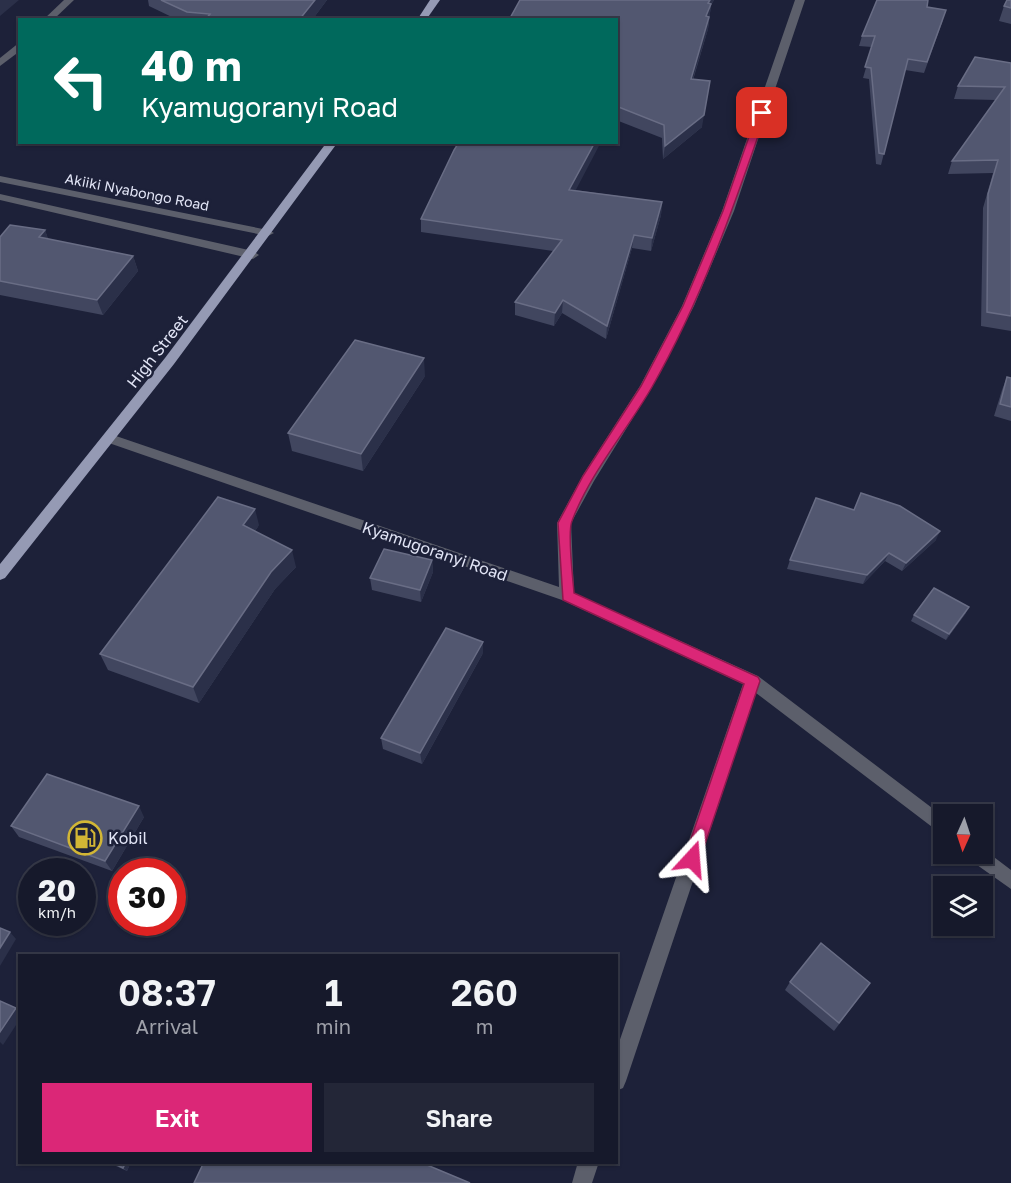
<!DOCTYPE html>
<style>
:root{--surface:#16192b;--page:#232637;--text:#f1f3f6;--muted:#9ea0a9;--line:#353847;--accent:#db2777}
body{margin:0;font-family:"Golos Text",sans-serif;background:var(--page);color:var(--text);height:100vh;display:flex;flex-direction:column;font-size:22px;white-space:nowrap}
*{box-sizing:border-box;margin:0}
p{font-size:20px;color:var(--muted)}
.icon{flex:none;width:33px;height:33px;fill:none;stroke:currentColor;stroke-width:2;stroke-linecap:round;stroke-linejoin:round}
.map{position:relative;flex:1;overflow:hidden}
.side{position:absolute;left:18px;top:954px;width:600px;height:210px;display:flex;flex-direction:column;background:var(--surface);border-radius:0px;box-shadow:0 2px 4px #0004,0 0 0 2px var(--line)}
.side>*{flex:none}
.guide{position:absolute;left:18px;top:18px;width:600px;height:126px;border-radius:0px;box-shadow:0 2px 4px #0004,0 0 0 2px var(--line);background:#00695c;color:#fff;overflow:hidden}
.needle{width:39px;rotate:183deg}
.buttons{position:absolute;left:933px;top:804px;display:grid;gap:12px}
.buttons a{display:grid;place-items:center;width:60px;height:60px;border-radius:0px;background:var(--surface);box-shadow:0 2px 4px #0004,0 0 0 2px var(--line);font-size:30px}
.speed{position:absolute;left:18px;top:858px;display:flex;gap:12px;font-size:30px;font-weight:700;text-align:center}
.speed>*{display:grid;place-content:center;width:78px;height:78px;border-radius:50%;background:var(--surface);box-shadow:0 2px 4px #0004,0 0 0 2px var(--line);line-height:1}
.speed small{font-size:15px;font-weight:400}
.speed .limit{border:9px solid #d22;background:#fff;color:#111}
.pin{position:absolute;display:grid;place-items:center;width:51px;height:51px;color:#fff;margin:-26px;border-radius:12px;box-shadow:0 3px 9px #0006}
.me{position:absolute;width:66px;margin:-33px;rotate:19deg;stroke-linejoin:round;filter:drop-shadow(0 0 4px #0008)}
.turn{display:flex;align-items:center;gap:21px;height:126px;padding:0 24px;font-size:27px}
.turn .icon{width:78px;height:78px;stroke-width:2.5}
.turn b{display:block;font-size:42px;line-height:51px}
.eta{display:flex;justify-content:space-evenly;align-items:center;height:102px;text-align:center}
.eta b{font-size:36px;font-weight:600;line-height:42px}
.action{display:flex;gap:12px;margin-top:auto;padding:12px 24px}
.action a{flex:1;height:69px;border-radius:0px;background:var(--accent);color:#fff;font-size:24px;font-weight:600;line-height:69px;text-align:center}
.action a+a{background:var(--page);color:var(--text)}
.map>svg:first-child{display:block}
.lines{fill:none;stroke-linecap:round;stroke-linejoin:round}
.minor{fill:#5c5f6b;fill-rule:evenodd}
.major{fill:#959ab4;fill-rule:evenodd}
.wall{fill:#41465f}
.shaded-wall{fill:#2b3049}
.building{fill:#525770;stroke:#696d85;stroke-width:1.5}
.route{fill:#db2777;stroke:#8e194d;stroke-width:1.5}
.labels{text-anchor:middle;stroke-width:5;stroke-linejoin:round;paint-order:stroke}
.far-street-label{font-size:14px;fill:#e2e5f6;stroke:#1d2139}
.street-label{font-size:16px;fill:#e2e5f6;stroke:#1d2139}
.poi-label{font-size:16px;fill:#e2e5f6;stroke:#1d2139;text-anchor:start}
</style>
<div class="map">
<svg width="1011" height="1183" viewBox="0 0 1011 1183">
<rect width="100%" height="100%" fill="#1d2139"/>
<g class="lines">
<g class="minor">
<polygon points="64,0 74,0 53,20 43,20"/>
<polygon points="795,0 805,0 734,211 694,306 652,387 594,481 571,523 574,593 758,676 944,817 944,836 756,693 626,1081 623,1088 616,1091 616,1051 743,684 562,600 106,442 104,439 111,434 116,436 559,587 557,523 583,475 640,386 682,306 722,211"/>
<polygon points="20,42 20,51 0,66 0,58"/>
<polygon points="0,176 268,230 274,233 268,236 0,182"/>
<polygon points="0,194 253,251 259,255 253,259 0,200"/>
<polygon points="982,848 1011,870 1011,889 970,860 967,854 982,854"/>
<polygon points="578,1162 599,1162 592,1183 572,1183"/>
</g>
<g class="major">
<polygon points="430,0 440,0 426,20 417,20"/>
<polygon points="327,142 338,142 174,364 5,578 0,580 0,564 165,358"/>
</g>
</g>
<g class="wall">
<polygon points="148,0 327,0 312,20 178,20 149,6"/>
<polygon points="520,0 714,0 711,5 708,29 693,80 702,127 663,159 662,138 616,120 616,20"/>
<polygon points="893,0 928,0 927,7 943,20 924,73 905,70 881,165 876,164 869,79 863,78 872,47 859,46 862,36"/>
<polygon points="1011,0 1011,24 999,21 1004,6"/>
<polygon points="1011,63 1011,331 981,326 983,208 993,173 948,174 952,161 996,100 954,99 958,86"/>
<polygon points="575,190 662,202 661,215 651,251 632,248 606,339 562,313 554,326 515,315 515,302 553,251 421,232 421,219"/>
<polygon points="45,230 48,239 133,256 138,271 103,315 0,295 0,237"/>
<polygon points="425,376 363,471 292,451 288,433"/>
<polygon points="1007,377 1011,378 1011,421 994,416 1002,390"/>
<polygon points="259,525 255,531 296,567 275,589 199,703 108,670 100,654"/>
<polygon points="936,540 902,571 885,561 863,584 787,569 790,560"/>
<polygon points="432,560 433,572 421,602 372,590 370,578"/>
<polygon points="966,613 946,640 911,621 914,615"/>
<polygon points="483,653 422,764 383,749 381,738"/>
<polygon points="144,817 112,871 19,837 11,826"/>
<polygon points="790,982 864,991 834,1031 785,990"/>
<polygon points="107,1162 131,1162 127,1171"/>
</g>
<g class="shaded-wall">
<polygon points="0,0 19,0 0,16"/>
<polygon points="315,0 327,0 312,20 299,20"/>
<polygon points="710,0 714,0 711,5 708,29 689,92 691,79 704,28 708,3"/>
<polygon points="710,81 702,127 663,159 665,146"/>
<polygon points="595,142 601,142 569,203 569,190"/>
<polygon points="662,202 661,215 651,251 652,238"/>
<polygon points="45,230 50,245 39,237"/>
<polygon points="634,235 632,248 606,339 607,326"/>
<polygon points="133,256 138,271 103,315 97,300"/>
<polygon points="563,300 562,313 554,326 555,313"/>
<polygon points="424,358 425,376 363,471 361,454"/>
<polygon points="255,509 259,525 248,542 243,525"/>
<polygon points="940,531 936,540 902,571 906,563"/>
<polygon points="292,550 296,567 275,589 199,703 193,687 271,572"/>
<polygon points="889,553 885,561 863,584 867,575"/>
<polygon points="432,560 433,572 421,602 420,590"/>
<polygon points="969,607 966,613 946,640 949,634"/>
<polygon points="483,642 483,653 422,764 420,753"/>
<polygon points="139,806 144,817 112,871 105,861"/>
<polygon points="10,932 16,939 0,966 0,948"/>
<polygon points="16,1008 20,1012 20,1019 3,1045 0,1042 0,1032"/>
<polygon points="126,1162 131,1162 127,1171 123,1168"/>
</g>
<g class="building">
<polygon points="161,0 315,0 299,20 205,20 210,14 187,12"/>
<polygon points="520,0 710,0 708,3 711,4 706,16 709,17 691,79 710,81 704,115 665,146 664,125 616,106 616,20 509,20"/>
<polygon points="877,0 928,0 927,7 946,10 927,62 908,59 884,154 879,153 871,68 865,67 875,36 862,36"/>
<polygon points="1007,0 1011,0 1011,8 1004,6"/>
<polygon points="975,57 1011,63 1011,316 987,312 988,194 998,160 952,161 1005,87 958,86"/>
<polygon points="459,142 595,142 569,190 662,202 652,238 634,235 607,326 563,300 555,313 515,302 562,240 421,219 454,150"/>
<polygon points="10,225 45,230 39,237 133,256 97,300 0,281 0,237"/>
<polygon points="355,340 424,358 361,454 288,433"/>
<polygon points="1007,377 1011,378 1011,407 1000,404"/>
<polygon points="861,493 900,506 940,531 906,563 889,553 867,575 790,560 816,498 854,510"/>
<polygon points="218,497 255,509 243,525 292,550 271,572 193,687 100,654"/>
<polygon points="384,549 432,560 420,590 370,578"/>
<polygon points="934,588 969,607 949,634 914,615"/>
<polygon points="446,628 483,642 420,753 381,738"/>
<polygon points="47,774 139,806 105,861 11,826"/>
<polygon points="0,928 10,932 0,948"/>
<polygon points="821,943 870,983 839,1023 790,982"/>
<polygon points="0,1001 16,1008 0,1032"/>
<polygon points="111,1162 126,1162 123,1168"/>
<polygon points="204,1162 420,1162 470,1183 194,1183"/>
</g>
<path class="route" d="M758 111 766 113C734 207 701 301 652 387 626 432 590 473 572 521 567 532 573 578 574 593L758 677 760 681 700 859 698 864 692 866 686 864 684 859 744 684 563 600 558 523 583 476 641 386 683 306 723 211Z"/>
<defs>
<symbol id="fuel-ring" viewBox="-11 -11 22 22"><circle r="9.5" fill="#1d2139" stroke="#d2b635" stroke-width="1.5"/><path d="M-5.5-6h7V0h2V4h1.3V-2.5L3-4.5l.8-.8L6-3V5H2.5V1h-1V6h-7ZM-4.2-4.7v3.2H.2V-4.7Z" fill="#d2b635"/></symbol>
</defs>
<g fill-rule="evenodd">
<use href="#fuel-ring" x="66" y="819" width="38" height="38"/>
</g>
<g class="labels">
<g class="far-street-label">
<text transform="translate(137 192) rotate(11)" y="5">Akiiki Nyabongo Road</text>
</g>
<g class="street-label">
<text transform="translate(157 351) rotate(-52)" y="6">High Street</text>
<text transform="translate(435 551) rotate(19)" y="6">Kyamugoranyi Road</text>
</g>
<g class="poi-label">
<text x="108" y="844">Kobil</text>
</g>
</g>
</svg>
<div class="buttons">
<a><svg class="needle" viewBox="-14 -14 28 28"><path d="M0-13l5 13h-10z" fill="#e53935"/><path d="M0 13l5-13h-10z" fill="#9ea0a9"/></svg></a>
<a><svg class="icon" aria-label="layers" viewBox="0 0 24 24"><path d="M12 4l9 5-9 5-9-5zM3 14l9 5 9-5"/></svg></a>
</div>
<div class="speed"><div>20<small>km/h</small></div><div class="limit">30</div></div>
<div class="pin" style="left:762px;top:113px;background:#d93025"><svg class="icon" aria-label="arrive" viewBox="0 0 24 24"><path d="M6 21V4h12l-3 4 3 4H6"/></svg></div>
<svg class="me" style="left:692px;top:859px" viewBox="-20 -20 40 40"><path d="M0-17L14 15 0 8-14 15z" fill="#db2777" stroke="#fff" stroke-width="4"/></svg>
<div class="guide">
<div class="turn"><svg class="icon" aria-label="left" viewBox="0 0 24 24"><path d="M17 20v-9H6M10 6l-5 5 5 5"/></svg><div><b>40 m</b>Kyamugoranyi Road</div></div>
</div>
<section class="side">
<div class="eta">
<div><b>08:37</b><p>Arrival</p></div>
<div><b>1</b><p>min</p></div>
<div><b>260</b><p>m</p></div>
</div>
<div class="action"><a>Exit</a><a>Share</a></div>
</section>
</div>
